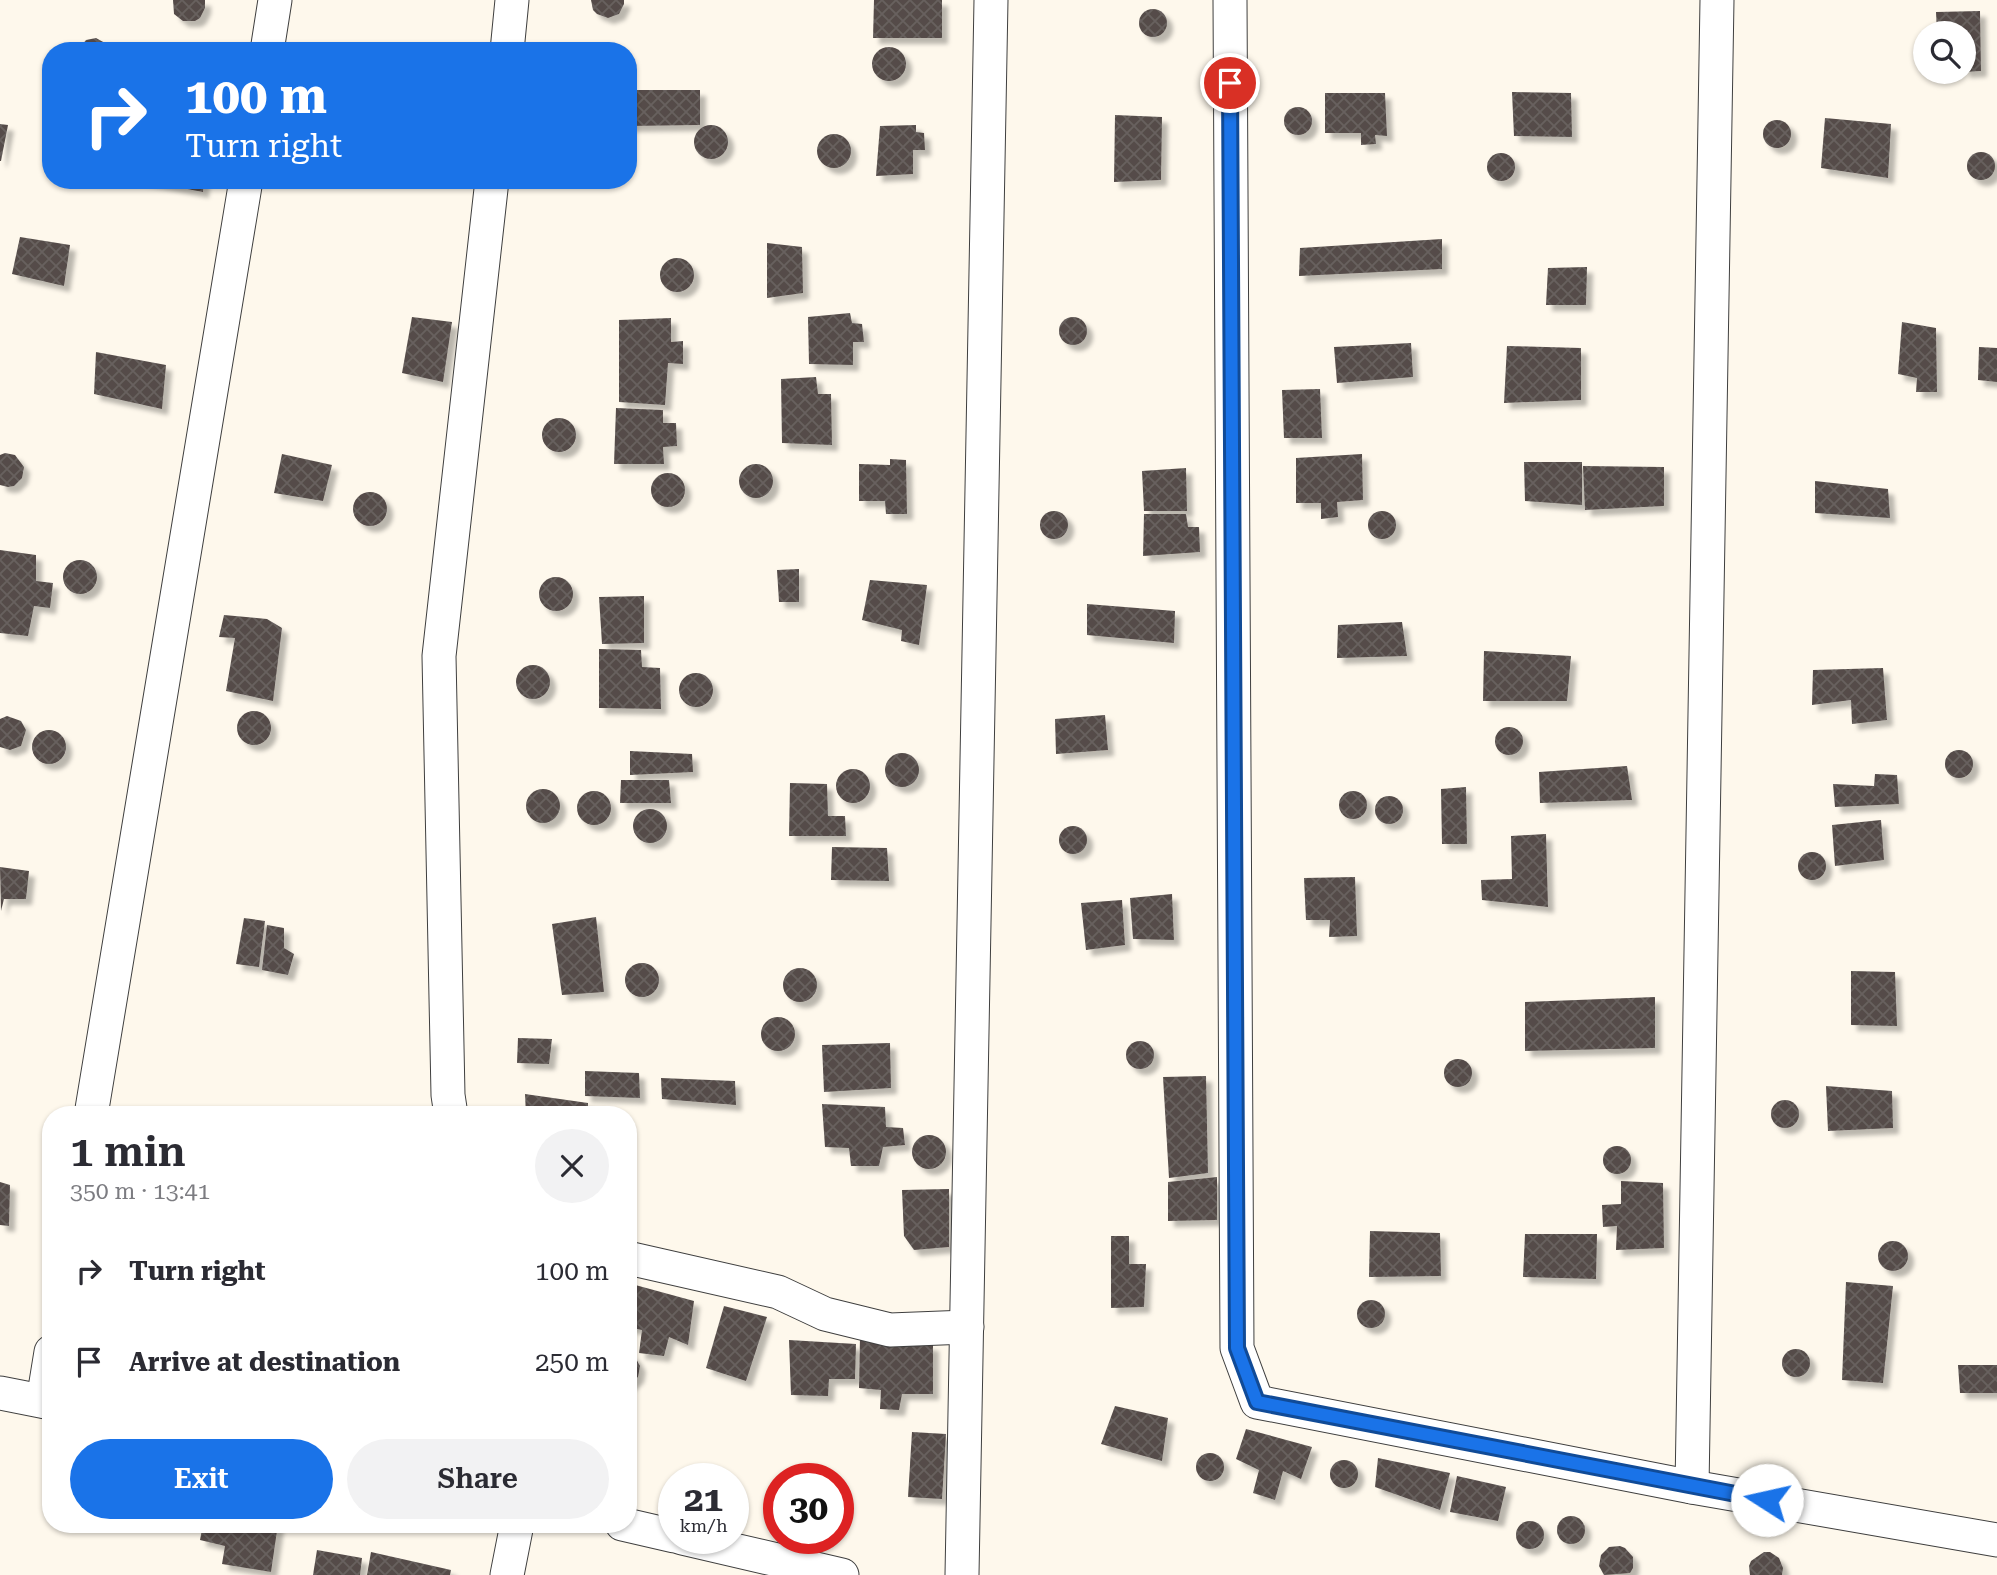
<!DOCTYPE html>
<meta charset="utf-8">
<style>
:root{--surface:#fff;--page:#f2f2f3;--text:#2b2b33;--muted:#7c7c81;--accent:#1a73e8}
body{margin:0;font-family:"Roboto Serif",serif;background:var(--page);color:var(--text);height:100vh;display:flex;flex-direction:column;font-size:26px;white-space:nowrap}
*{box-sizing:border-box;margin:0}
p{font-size:23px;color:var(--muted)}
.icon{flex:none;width:38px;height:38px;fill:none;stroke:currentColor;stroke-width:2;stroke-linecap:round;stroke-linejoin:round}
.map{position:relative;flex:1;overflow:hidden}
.drawer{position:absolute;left:42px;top:1106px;width:595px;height:427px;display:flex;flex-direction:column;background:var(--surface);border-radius:28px;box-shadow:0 2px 5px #0004}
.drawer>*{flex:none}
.top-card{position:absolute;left:42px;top:42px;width:595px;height:147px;border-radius:28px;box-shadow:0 2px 5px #0004;background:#1a73e8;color:#fff;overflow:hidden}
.buttons{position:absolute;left:1913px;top:21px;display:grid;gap:14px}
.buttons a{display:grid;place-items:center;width:63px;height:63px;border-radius:50%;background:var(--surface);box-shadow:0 2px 5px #0004;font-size:35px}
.speed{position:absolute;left:658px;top:1463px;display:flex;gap:14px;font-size:35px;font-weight:700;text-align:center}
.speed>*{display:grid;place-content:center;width:91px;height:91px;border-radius:50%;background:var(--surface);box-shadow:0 2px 5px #0004;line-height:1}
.speed small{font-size:18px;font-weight:400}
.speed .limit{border:10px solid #d22;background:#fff;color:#111}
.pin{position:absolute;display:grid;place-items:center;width:60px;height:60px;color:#fff;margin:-30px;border:4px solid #fff;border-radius:50%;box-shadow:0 2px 7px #0007}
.me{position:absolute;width:77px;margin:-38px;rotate:280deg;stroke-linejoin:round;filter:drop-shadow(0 0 5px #0008)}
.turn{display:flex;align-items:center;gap:24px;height:147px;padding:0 28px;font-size:32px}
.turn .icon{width:91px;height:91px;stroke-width:2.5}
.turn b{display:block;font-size:49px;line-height:60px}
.round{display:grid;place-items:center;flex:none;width:74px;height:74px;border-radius:37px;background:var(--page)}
.head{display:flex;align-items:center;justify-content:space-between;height:119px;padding:0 28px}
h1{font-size:42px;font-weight:600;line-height:52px}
.action{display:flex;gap:14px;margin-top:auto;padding:14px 28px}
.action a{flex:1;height:80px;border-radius:42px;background:var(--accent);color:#fff;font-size:28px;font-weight:600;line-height:80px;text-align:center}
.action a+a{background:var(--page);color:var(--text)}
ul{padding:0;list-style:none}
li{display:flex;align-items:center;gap:21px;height:91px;padding:0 28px}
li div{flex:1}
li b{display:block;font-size:26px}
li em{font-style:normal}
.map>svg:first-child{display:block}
.building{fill:url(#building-cross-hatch);filter:url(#shadow)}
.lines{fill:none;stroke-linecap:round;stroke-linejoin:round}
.street-casing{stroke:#3f3f3f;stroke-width:35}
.street{stroke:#fff;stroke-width:33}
.route-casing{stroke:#114b97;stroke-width:18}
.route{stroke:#1a73e8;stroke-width:12}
</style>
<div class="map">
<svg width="1997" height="1575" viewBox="0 0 1997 1575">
<defs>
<pattern id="building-cross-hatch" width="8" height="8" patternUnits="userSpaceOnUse" patternTransform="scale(1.75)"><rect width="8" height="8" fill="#544c49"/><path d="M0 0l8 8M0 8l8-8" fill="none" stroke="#68615f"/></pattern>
<filter id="shadow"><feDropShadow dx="6" dy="6" stdDeviation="2" flood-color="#0004"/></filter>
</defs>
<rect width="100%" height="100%" fill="#fef8ec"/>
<g class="building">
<polygon points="173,0 205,0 205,8 200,18 195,21 183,21 174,14"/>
<polygon points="591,0 624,0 624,4 619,14 608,18 597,14 593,10"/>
<polygon points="874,0 942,0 942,38 873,38"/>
<circle cx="1153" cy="23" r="14"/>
<polygon points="1980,11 1981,71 1964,72 1964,33 1937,33 1936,12"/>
<polygon points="96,38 105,43 109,51 77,51 86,40"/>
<circle cx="889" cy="64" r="17"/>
<polygon points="628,90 700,90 700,125 628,126"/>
<polygon points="1512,92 1571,93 1572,137 1514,136"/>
<polygon points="1325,93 1385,93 1387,136 1375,135 1376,144 1361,145 1361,133 1325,133"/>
<circle cx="1298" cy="121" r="14"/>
<polygon points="1115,115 1162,117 1161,180 1114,182"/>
<polygon points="1825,118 1891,124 1888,178 1821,168"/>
<circle cx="1777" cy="134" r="14"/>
<polygon points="0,124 8,125 1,161 0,161"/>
<polygon points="51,125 51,150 47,147 45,136"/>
<polygon points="916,125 916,132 924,133 925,150 913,150 913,174 876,176 880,126"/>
<circle cx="711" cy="142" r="17"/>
<circle cx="834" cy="151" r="17"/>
<circle cx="1981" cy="166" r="14"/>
<circle cx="1501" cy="167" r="14"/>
<polygon points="139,180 204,180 203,192"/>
<polygon points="20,237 70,245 64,286 12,274"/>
<polygon points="1442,239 1442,269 1299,276 1300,248"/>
<polygon points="767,243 802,247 803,293 767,298"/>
<circle cx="677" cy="275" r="17"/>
<polygon points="1587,267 1586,305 1546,305 1548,268"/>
<polygon points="850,313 852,323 862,324 864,342 853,342 853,365 809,364 808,317"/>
<circle cx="1073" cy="331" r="14"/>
<polygon points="412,317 452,322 443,382 402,373"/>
<polygon points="671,318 671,342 683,341 683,364 668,363 665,405 619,402 619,320"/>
<polygon points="1902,322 1936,328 1937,392 1916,392 1917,378 1898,374"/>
<polygon points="1411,343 1413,377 1337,383 1334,347"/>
<polygon points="1507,346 1581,348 1581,400 1504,403"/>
<polygon points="1979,347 1997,348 1997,382 1978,380"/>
<polygon points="96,352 166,365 162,409 94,394"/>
<polygon points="816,377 818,394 831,394 832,445 782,443 781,379"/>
<polygon points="1320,389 1322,438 1284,438 1282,390"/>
<polygon points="616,408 663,410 663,423 676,423 677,446 663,447 664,464 614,464"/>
<circle cx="559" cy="435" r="17"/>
<polygon points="5,453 15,455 24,467 22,478 14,486 8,487 0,485 0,455"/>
<polygon points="282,454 332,465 323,501 274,493"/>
<polygon points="1362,454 1363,500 1337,502 1338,517 1321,519 1321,503 1296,503 1296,458"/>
<polygon points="890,459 906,460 907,514 886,514 885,501 859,501 859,464 890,465"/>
<polygon points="1524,462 1582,462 1582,505 1525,501"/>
<circle cx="756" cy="481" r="17"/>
<polygon points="1583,466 1664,467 1664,506 1585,510"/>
<polygon points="1186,468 1187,511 1144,511 1142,471"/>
<circle cx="668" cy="490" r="17"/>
<polygon points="1815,481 1888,489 1890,518 1815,513"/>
<circle cx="370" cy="509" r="17"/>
<circle cx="1382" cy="525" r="14"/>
<circle cx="1054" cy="525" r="14"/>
<polygon points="1144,514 1186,514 1188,527 1199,527 1200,552 1143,556"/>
<polygon points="0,550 36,555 36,581 53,583 50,608 34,606 28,636 0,633"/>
<circle cx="80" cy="577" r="17"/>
<polygon points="799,569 799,602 779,602 777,570"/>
<circle cx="556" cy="594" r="17"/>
<polygon points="870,580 927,585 919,645 901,641 902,630 862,620"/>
<polygon points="644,596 644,643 602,644 599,597"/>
<polygon points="1087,604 1175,611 1174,643 1087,635"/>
<polygon points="224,615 267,619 282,628 273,701 226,691 235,638 219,637"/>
<polygon points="1402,622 1407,656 1337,658 1338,625"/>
<polygon points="599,649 641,650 642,667 660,668 661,709 599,708"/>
<polygon points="1484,651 1571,656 1567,701 1483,701"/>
<circle cx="533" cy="682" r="17"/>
<polygon points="1883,668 1887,720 1852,724 1851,700 1812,705 1813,670"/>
<circle cx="696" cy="690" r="17"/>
<circle cx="254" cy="728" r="17"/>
<polygon points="1105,715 1108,750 1056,754 1055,719"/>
<polygon points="7,716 21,721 26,730 21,746 10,750 0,747 0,719"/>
<circle cx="1509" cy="741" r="14"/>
<circle cx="49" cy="747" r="17"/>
<circle cx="1959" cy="764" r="14"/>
<polygon points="630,751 692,754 693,772 630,775"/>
<circle cx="902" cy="770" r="17"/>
<polygon points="1627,766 1632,800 1540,803 1539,772"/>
<circle cx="853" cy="786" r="17"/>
<polygon points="1875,774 1897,775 1899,804 1835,807 1833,784 1874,786"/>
<polygon points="621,780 669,780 671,803 620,803"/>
<polygon points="790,783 827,784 828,816 845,816 846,836 789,836"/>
<polygon points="1466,787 1467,844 1442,844 1441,789"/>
<circle cx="543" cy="806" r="17"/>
<circle cx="1353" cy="805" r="14"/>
<circle cx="594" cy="808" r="17"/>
<circle cx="1389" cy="810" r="14"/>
<circle cx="650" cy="826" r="17"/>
<polygon points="1881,820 1884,860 1835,866 1832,825"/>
<circle cx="1073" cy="840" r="14"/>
<polygon points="1546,834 1548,907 1482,900 1481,880 1512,879 1511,836"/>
<polygon points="832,847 887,848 889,881 831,880"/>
<circle cx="1812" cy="866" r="14"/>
<polygon points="0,867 29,871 26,899 4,899 1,911"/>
<polygon points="1355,877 1357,936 1329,937 1330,920 1306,920 1304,878"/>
<polygon points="1172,894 1174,940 1133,939 1130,898"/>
<polygon points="1122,900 1125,945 1086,950 1081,903"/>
<polygon points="596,917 604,992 562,995 552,924"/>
<polygon points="244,918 265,921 259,967 236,964"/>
<polygon points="267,925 284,928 284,948 294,954 288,975 262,970"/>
<circle cx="642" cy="980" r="17"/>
<circle cx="800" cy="985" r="17"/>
<polygon points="1851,971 1895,972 1897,1026 1851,1025"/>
<polygon points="1655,997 1655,1048 1525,1051 1525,1002"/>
<circle cx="778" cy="1034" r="17"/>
<polygon points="518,1038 552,1039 549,1064 517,1063"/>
<circle cx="1140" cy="1055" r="14"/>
<polygon points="890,1043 891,1088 824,1092 822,1045"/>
<circle cx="1458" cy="1073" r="14"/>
<polygon points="585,1071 639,1073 640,1098 585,1096"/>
<polygon points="1206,1076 1208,1173 1169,1178 1163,1077"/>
<polygon points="661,1078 735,1081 736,1105 662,1099"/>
<polygon points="1826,1086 1892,1091 1893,1128 1828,1131"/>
<polygon points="525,1094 588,1103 588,1115 526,1115"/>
<circle cx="1785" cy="1114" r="14"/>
<polygon points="822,1104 885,1107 886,1127 903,1128 905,1145 883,1147 879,1166 851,1166 849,1148 825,1147"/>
<circle cx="929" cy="1152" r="17"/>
<circle cx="1617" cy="1160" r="14"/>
<polygon points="1217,1177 1217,1220 1168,1221 1168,1182"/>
<polygon points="1621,1181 1663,1183 1664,1248 1616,1250 1617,1226 1603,1227 1602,1205 1621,1204"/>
<polygon points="0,1182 10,1185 9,1226 0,1225"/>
<polygon points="949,1189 949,1247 914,1250 904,1236 902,1190"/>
<polygon points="1370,1231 1440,1233 1441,1276 1369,1277"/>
<polygon points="1525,1234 1597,1234 1596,1279 1523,1277"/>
<polygon points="1111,1236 1129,1236 1129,1264 1146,1264 1144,1307 1111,1308"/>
<circle cx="1893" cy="1256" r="15"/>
<polygon points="1846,1282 1893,1286 1883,1383 1842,1380"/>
<polygon points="628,1283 694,1301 688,1345 669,1337 664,1356 639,1353 642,1330 628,1327"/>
<circle cx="1371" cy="1314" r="14"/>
<polygon points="724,1306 767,1317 746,1381 706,1368"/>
<polygon points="860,1337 933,1345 933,1394 902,1394 899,1410 880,1409 881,1390 859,1388"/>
<polygon points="789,1340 856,1344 855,1379 829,1379 828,1396 791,1395"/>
<circle cx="1796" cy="1363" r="14"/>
<polygon points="628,1353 635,1357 640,1366 638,1377 628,1386"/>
<polygon points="1958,1365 1997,1365 1997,1393 1960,1393"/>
<polygon points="1115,1406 1168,1418 1162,1461 1101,1444"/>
<polygon points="1246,1429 1312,1447 1301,1479 1283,1471 1275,1500 1253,1493 1259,1470 1236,1459"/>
<polygon points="912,1432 946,1434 942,1499 908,1497"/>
<circle cx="1210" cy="1467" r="14"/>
<polygon points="1378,1458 1450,1473 1440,1510 1375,1487"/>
<circle cx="1344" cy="1474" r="14"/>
<polygon points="1457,1476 1506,1487 1498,1521 1450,1512"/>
<circle cx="1571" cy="1530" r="14"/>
<circle cx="1530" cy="1535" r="14"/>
<polygon points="203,1524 278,1524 271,1572 222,1564 225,1546 200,1540"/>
<polygon points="1620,1546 1625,1548 1633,1557 1633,1568 1630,1573 1604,1575 1599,1566 1601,1555 1609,1547"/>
<polygon points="317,1550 362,1558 360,1575 313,1575"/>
<polygon points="371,1552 451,1570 450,1575 367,1575"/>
<polygon points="1764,1552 1770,1552 1779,1558 1783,1568 1782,1575 1750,1575 1749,1566 1751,1561"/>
</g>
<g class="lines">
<defs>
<g id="street">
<polyline points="1230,0 1237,1348 1257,1402 1692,1487 1997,1540"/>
<polyline points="267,51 275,0"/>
<polyline points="507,51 512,0"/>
<polyline points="91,1115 246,180"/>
<polyline points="451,1115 448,1095 439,656 492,180"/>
<polyline points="628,1258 778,1292 825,1314 890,1330 967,1327"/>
<polyline points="0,1393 51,1403"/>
<polyline points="43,1401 51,1352"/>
<polyline points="1692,1487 1717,0"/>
<polyline points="622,1524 674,1536"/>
<polyline points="682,1538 842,1575"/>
<polyline points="507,1575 517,1524"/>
<polyline points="962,1575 991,0"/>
</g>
</defs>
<use href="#street" class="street-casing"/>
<use href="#street" class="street"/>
</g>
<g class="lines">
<defs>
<polyline id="route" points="1230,83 1237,1348 1257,1402 1767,1500"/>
</defs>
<use href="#route" class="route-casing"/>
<use href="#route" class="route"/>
</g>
</svg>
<div class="buttons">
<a><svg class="icon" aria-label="search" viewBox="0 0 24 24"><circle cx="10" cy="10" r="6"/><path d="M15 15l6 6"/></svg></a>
</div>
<div class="speed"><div>21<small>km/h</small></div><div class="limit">30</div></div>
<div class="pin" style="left:1230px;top:83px;background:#d93025"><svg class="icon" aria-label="arrive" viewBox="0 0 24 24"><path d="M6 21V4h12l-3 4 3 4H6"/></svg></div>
<svg class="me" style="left:1767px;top:1500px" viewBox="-20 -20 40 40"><circle r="19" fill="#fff"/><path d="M0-13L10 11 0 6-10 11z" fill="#1a73e8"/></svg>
<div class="top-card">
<div class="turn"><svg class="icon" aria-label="right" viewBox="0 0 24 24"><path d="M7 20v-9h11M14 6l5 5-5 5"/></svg><div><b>100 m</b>Turn right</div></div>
</div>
<section class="drawer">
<div class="head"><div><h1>1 min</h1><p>350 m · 13:41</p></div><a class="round"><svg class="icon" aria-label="close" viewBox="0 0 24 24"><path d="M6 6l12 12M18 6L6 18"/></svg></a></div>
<ul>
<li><svg class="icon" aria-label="right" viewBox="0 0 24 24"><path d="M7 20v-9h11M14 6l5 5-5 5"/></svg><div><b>Turn right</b></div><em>100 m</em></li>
<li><svg class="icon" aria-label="arrive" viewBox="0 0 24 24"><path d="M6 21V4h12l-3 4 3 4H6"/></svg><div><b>Arrive at destination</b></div><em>250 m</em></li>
</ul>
<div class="action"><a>Exit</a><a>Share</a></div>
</section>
</div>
